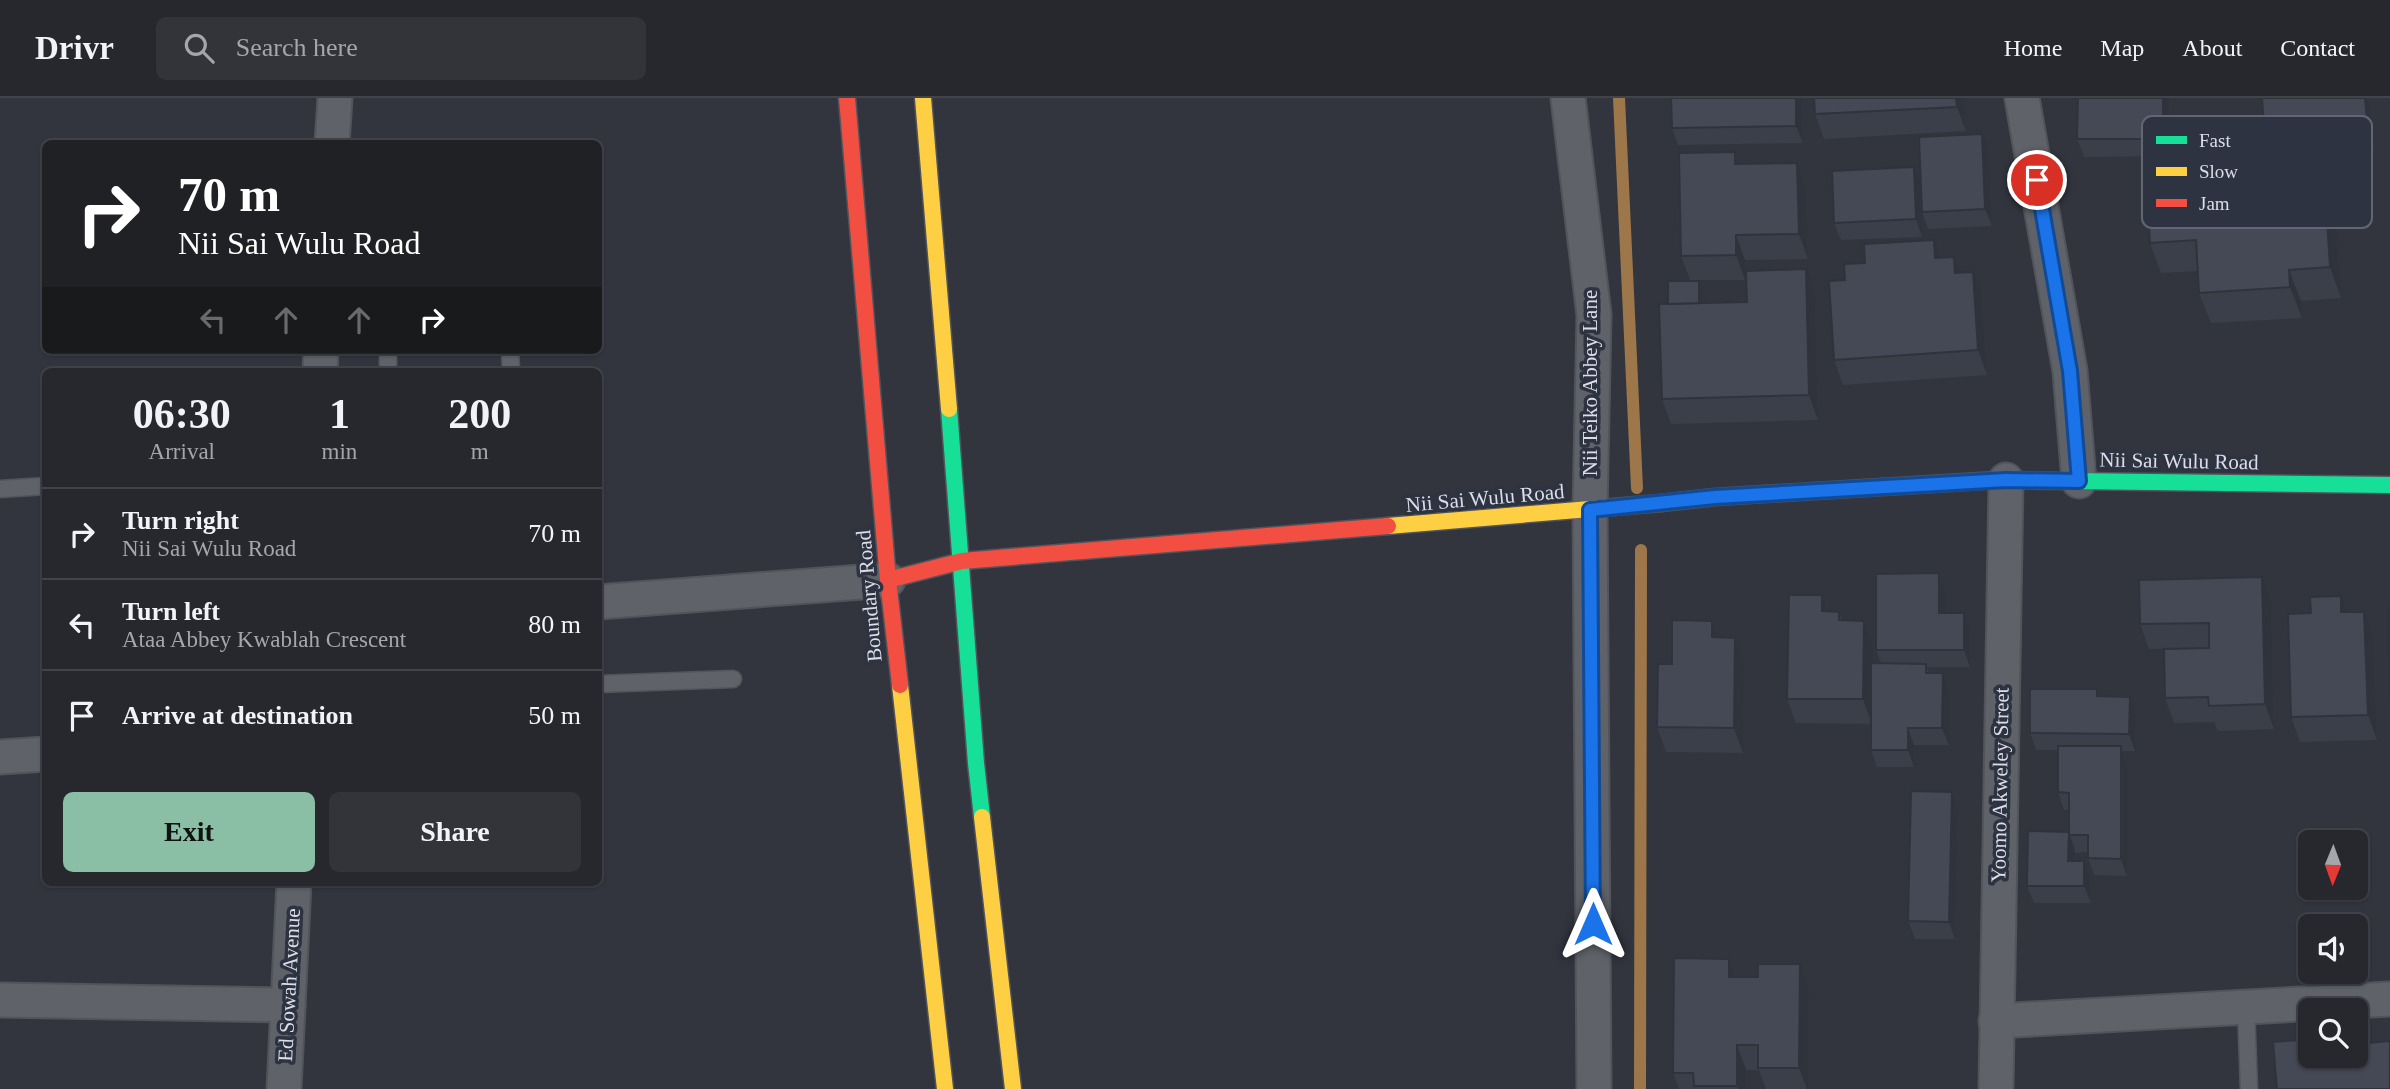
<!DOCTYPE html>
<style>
:root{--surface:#26282e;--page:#32343a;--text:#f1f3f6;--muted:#a4a6aa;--line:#42444a;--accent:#8abfa5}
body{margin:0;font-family:Georgia,serif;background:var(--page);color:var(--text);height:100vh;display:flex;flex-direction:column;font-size:26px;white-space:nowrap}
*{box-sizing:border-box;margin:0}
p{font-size:23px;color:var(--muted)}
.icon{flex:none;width:38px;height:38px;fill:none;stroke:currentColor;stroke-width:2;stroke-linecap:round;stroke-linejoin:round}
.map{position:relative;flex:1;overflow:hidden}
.sheet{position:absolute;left:42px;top:270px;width:560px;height:518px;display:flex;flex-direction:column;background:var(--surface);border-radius:10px;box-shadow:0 2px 5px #0004,0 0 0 2px var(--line)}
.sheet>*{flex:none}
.banner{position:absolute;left:42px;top:42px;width:560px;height:214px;border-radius:10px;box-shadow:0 2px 5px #0004,0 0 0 2px var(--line);background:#202124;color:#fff;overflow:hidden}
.needle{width:46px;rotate:181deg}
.controls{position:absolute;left:2298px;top:732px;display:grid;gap:14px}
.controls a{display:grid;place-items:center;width:70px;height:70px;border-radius:10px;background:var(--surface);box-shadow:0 2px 5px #0004,0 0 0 2px var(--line);font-size:35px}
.pin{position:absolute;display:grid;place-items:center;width:60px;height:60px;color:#fff;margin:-30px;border:4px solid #fff;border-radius:50%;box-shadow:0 2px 7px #0007}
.me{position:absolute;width:77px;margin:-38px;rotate:0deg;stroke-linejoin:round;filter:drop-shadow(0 0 5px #0008)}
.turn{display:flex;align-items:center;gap:24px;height:147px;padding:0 21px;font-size:32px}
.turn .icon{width:91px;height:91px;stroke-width:2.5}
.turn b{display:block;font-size:49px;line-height:60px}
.lanes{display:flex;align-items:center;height:66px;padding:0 21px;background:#0003;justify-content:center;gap:35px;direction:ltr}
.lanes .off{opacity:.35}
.eta{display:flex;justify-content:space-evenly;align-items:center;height:119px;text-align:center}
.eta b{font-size:42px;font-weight:700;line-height:49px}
.cta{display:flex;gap:14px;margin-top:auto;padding:14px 21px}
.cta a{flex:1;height:80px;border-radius:10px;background:var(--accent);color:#111;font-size:28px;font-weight:700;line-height:80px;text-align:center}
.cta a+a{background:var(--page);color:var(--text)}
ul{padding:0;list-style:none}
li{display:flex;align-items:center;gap:21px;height:91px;padding:0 21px;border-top:2px solid var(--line)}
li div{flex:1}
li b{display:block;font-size:26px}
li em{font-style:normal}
header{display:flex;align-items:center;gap:42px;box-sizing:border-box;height:98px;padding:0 35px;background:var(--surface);border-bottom:2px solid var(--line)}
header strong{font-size:33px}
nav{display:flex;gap:38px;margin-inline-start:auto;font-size:24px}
.search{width:490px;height:63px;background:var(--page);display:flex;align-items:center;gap:18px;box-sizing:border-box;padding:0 24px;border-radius:10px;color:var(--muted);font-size:26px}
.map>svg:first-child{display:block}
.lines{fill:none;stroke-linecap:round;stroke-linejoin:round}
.stream{stroke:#9d7749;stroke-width:12}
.lane-casing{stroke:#51545b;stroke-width:19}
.street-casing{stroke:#51545b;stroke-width:37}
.fast-casing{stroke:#51545b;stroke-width:19}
.slow-casing{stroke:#51545b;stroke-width:19}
.jam-casing{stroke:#51545b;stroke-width:19}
.lane{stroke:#5f6268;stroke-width:16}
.street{stroke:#5f6268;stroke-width:33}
.fast{stroke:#16e098;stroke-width:16}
.slow{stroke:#ffcf43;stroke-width:16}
.jam{stroke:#f24e42;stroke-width:16}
.wall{fill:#3b3f4a}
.shaded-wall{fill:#30333c}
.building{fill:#454956;stroke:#30333c;stroke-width:2}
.route-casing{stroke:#114b97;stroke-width:18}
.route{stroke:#1a73e8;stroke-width:12}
.labels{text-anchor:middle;stroke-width:7;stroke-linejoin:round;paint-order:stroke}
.street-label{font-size:21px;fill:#dbdee8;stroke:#2e3342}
.key{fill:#2e3342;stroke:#626674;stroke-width:2}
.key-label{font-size:19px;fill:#dbdee8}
</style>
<header>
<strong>Drivr</strong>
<div class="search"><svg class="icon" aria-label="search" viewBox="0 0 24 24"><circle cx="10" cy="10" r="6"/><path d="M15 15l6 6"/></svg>Search here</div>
<nav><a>Home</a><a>Map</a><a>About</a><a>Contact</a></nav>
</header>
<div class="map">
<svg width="2390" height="991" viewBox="0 0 2390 991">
<rect width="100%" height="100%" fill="#32353e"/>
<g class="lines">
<g class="stream">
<polyline points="1619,0 1637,390"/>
<polyline points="1640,991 1641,452"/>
</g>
<defs>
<g id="lane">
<polyline points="388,252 388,273"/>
<polyline points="510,252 511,273"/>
<polyline points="0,391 46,388"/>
<polyline points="598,586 733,581"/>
<polyline points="2246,910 2249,991"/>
</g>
<g id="street">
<polyline points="1568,0 1594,217 1590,412 1594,991"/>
<polyline points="2022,0 2070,273 2079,383"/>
<polyline points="332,46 335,0"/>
<polyline points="320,273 321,252"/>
<polyline points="598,504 888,482"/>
<polyline points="0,659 46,656"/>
<polyline points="0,902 288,907"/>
<polyline points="1996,923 2390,901"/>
<polyline points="284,991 294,784"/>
<polyline points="1996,991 2006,382"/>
</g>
<g id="fast">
<polyline points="949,311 976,665 982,719"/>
<polyline points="1998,382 2390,387"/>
</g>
<g id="slow">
<polyline points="923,0 949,311"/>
<polyline points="1388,428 1661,405"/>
<polyline points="900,587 945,991"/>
<polyline points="982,719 1013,991"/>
</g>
<g id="jam">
<polyline points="847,0 888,482 900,587"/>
<polyline points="1661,405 1715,399 1998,382"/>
<polyline points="888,482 962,463 1388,428"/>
</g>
</defs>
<use href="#lane" class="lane-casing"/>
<use href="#street" class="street-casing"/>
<use href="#fast" class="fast-casing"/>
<use href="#slow" class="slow-casing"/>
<use href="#jam" class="jam-casing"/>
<use href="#lane" class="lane"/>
<use href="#street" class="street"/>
<use href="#fast" class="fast"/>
<use href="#slow" class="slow"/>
<use href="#jam" class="jam"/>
</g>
<g class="wall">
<polygon points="1802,0 1803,45 1678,47 1672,30"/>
<polygon points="1964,0 1966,33 1824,41 1815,16"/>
<polygon points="2078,0 2169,0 2169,58 2084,59 2077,41"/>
<polygon points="2371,13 2374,52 2271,59 2265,42"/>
<polygon points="1735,54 1739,66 1806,90 1808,161 1745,162 1745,182 1690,182 1681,158"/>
<polygon points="1989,54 1992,128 1928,131 1922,114"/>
<polygon points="1920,86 1922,139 1841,142 1834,125"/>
<polygon points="2334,88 2341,200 2301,203 2302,220 2211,225 2199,195 2198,173 2161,175 2150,145"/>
<polygon points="1941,160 1960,175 1982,198 1987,277 1843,287 1834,262 1845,182"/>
<polygon points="1702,192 1702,205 1747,204 1815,196 1818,322 1671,326 1662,301 1669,206"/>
<polygon points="1939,475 1945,493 1945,515 1970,532 1970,569 1927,569 1929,575 1949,592 1949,647 1914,647 1914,669 1877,669 1871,652 1871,626 1796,625 1787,601 1822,497 1828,513 1839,514 1842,522 1864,523 1873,548 1873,565 1881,565 1876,552"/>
<polygon points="2271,503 2274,631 2218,633 2214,624 2174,625 2165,600 2209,550 2149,551 2140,526"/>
<polygon points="2347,514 2373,538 2377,642 2300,644 2291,619"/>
<polygon points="1718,539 1744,564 1743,655 1666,654 1657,629 1672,566"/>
<polygon points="2100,598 2130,599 2136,616 2135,653 2123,653 2127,666 2127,778 2094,777 2088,760 2088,754 2075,755 2075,753 2075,763 2084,763 2090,780 2091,805 2034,805 2027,788 2069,736 2069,712 2064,712 2058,694 2058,652 2036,652 2030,635"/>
<polygon points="1952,694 1958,712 1955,841 1915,841 1908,823"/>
<polygon points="1800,866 1809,890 1808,991 1766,991 1759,972 1746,972 1746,991 1679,991 1673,975 1735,879 1758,879"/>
</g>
<g class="shaded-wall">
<polygon points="1796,0 1802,0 1803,45 1796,28"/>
<polygon points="1956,0 1964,0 1966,33 1957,9"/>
<polygon points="2163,0 2169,0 2169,58 2163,41"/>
<polygon points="2365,0 2366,0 2371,13 2374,52 2368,35"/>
<polygon points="1982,36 1989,54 1992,128 1985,111"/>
<polygon points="1735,54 1744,79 1735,66"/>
<polygon points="2323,57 2334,88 2341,200 2330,169"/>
<polygon points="1797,65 1806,90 1808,161 1799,136"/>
<polygon points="1914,69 1920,86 1922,139 1916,121"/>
<polygon points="1736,137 1745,162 1745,182 1736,157"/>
<polygon points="1934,142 1943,166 1935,160"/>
<polygon points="1954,159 1963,183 1955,175"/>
<polygon points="1806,171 1815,196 1818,322 1809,297"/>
<polygon points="2289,172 2301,203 2302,220 2290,189"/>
<polygon points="1973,174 1982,198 1987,277 1978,252"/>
<polygon points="1699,183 1702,192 1702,218 1699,209"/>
<polygon points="1939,475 1945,493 1946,532 1939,515"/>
<polygon points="2262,479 2271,503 2274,631 2265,606"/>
<polygon points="1822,497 1831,522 1822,513"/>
<polygon points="2341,498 2350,523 2341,514"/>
<polygon points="2364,514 2373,538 2377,642 2368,617"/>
<polygon points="1964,515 1970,532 1970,569 1964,552"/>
<polygon points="1712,523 1721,547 1712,539"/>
<polygon points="1864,523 1873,548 1872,626 1863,601"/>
<polygon points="1735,540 1744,564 1743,655 1734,630"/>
<polygon points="1943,575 1949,592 1949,647 1942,630"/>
<polygon points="2130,599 2136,616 2135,653 2129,636"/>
<polygon points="1908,630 1914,647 1914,669 1908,652"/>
<polygon points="2121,648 2127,666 2127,778 2121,761"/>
<polygon points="1952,694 1958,712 1955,841 1949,824"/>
<polygon points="2069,734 2075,753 2074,780 2068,763"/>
<polygon points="2084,763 2090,780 2091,805 2084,788"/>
<polygon points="1729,861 1737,885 1729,879"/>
<polygon points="1800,866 1809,890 1808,991 1807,991 1799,970"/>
<polygon points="1737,947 1746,972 1746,991 1738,991 1737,988"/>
</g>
<g class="building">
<polygon points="1671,0 1796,0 1796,28 1672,30"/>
<polygon points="1814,0 1956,0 1957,9 1815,16"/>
<polygon points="2078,0 2163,0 2163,41 2077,41"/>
<polygon points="2262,0 2365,0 2368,35 2265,42"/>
<polygon points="1982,36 1985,111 1922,114 1919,39"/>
<polygon points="1735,54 1735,66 1797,65 1799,136 1736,137 1736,157 1681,158 1679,55"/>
<polygon points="2323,57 2330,169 2289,172 2290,189 2199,195 2196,142 2150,145 2145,67"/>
<polygon points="1914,69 1916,121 1834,125 1832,73"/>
<polygon points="1934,142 1935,160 1954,159 1955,175 1973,174 1978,252 1834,262 1829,183 1845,182 1844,166 1865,165 1864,146"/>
<polygon points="1806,171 1809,297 1662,301 1659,206 1747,204 1746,173"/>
<polygon points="1668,183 1699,183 1699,205 1668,206"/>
<polygon points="1939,475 1939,515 1964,515 1964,552 1876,552 1876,476"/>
<polygon points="2262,479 2265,606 2209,608 2208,599 2165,600 2164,551 2209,550 2209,525 2140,526 2139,482"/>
<polygon points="1789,497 1822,497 1822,513 1839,514 1839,522 1864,523 1863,601 1787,601"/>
<polygon points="2341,498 2341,514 2364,514 2368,617 2291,619 2288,516 2311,515 2310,499"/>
<polygon points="2389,508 2390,508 2390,604"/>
<polygon points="1672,522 1712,523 1712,539 1735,540 1734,630 1657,629 1658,566 1672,566"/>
<polygon points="1871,565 1926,566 1926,575 1943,575 1942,630 1908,630 1908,652 1871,652"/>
<polygon points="2030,591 2097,591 2097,598 2130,599 2129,636 2030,635"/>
<polygon points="2058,648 2121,648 2121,761 2088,760 2088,737 2069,737 2069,695 2058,694"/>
<polygon points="1911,693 1952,694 1949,824 1908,823"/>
<polygon points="2028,733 2069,734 2068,763 2084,763 2084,788 2027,788"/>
<polygon points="1674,860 1729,861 1729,879 1758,879 1758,866 1800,866 1799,970 1758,970 1758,947 1737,947 1737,988 1694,988 1693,975 1673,975"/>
<polygon points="2310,941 2310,957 2356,957 2356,946 2390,943 2390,991 2277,991 2273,944"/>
</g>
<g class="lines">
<defs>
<polyline id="route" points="1593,826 1590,412 1715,399 2006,382 2079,383 2070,273 2037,82"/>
</defs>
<use href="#route" class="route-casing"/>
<use href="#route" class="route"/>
</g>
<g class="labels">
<g class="street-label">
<text transform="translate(1590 285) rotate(-90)" y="7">Nii Teiko Abbey Lane</text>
<text transform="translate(2179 363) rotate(1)" y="7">Nii Sai Wulu Road</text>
<text transform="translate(1485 400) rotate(-5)" y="7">Nii Sai Wulu Road</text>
<text transform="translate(869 498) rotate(-95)" y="7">Boundary Road</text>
<text transform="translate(2000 687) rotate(-89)" y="7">Yoomo Akweley Street</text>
<text transform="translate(289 887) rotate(-87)" y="7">Ed Sowah Avenue</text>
</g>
</g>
<rect x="2142" y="18" width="230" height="112" rx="10" class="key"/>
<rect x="2156" y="38" width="31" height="8" fill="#16e098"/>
<rect x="2156" y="69" width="31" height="9" fill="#ffcf43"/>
<rect x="2156" y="101" width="31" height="8" fill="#f24e42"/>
<g class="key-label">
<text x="2199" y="49">Fast</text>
<text x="2199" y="80">Slow</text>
<text x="2199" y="112">Jam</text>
</g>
</svg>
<div class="controls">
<a><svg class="needle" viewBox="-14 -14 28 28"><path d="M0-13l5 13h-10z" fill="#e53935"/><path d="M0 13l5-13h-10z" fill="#a4a6aa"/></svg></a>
<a><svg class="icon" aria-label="sound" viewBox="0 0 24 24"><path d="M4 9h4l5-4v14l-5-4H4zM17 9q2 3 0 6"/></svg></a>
<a><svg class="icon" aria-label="search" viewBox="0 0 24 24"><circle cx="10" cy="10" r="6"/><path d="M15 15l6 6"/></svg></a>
</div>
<div class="pin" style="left:2037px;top:82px;background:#d93025"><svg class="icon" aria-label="arrive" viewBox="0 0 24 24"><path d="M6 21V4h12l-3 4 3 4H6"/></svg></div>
<svg class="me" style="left:1593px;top:826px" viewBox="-20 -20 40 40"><path d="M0-17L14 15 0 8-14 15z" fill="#1a73e8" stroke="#fff" stroke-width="4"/></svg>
<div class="banner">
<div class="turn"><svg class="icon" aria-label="right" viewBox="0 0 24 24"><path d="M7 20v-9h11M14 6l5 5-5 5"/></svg><div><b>70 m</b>Nii Sai Wulu Road</div></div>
<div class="lanes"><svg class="icon off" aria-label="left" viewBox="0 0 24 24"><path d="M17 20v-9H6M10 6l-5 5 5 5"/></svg><svg class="icon off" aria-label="ahead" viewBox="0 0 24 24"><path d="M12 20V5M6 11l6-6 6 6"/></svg><svg class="icon off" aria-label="ahead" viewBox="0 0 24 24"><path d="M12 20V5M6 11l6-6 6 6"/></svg><svg class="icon" aria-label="right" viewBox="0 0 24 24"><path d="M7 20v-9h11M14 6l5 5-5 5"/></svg></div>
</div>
<section class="sheet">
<div class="eta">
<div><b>06:30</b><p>Arrival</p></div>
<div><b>1</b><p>min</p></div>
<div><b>200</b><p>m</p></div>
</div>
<ul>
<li><svg class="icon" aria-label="right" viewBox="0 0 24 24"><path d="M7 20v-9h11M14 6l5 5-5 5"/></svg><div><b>Turn right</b><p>Nii Sai Wulu Road</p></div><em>70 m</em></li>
<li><svg class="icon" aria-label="left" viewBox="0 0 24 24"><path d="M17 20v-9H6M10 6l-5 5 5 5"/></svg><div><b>Turn left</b><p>Ataa Abbey Kwablah Crescent</p></div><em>80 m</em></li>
<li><svg class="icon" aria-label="arrive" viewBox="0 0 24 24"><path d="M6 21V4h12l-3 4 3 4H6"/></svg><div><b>Arrive at destination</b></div><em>50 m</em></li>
</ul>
<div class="cta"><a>Exit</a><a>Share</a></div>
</section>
</div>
